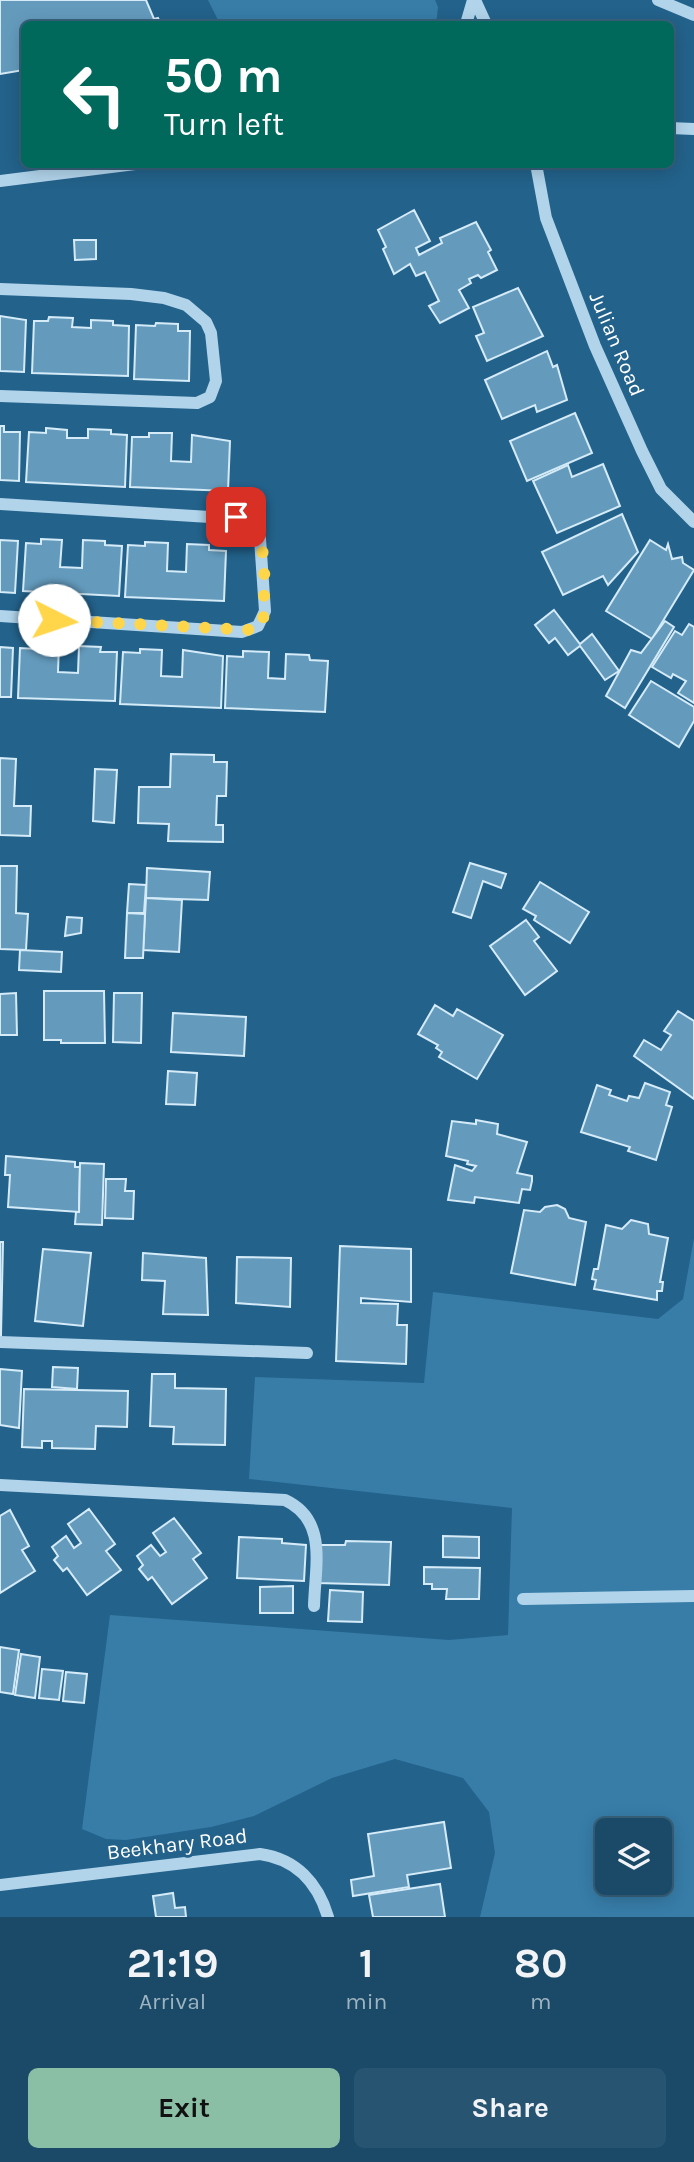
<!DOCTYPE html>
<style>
:root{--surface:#1a4a68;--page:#275471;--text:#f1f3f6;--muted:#9fb3c0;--line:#38627c;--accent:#8abfa5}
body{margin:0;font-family:Karla,sans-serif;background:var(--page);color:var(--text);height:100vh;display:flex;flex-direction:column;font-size:26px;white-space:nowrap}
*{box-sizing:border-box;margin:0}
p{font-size:23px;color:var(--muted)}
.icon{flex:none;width:38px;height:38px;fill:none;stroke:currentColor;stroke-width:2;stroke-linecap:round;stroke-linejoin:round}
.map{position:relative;height:1917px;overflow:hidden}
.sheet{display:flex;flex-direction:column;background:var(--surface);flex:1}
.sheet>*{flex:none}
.banner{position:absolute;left:21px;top:21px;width:653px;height:147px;border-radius:10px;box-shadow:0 4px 18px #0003,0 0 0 2px var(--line);background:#00695c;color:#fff;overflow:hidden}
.fabs{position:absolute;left:595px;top:1818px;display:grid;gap:14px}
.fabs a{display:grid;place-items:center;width:77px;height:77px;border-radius:10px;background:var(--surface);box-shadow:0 4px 18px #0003,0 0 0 2px var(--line);font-size:35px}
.pin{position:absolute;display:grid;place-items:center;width:60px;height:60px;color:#fff;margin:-30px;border-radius:14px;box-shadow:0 4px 10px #0006}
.me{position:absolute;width:77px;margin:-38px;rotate:94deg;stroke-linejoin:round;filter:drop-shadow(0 0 5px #0008)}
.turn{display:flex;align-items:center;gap:24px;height:147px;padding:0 28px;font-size:32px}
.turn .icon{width:91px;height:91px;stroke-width:2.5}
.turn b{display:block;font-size:49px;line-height:60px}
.eta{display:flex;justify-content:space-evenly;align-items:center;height:119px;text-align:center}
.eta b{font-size:42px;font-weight:700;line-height:49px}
.action{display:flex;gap:14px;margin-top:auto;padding:14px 28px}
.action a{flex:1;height:80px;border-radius:10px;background:var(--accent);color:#111;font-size:28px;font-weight:700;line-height:80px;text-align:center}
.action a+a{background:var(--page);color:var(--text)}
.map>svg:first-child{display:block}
.green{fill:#377da8;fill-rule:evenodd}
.building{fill:#649bbd;stroke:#d5ebf8;stroke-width:2}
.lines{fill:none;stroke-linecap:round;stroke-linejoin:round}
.minor{stroke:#b1d4eb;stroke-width:12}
.route{stroke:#ffd54a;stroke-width:12;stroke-dasharray:0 21.6}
.labels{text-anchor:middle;stroke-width:6;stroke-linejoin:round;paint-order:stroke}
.street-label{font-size:21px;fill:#fff;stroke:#23628b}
</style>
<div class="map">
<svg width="694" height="1917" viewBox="0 0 694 1917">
<rect width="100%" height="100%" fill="#23628b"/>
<g class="green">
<polygon points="208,0 435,0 438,7 436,24 220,24"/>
<path d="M694 1238V1917H480L495 1853 489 1812 463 1778 395 1759 332 1778 254 1816 211 1827 126 1840 106 1839 82 1829 110 1615 449 1640 508 1635 512 1508 249 1479 255 1377 424 1383 433 1292 658 1319 683 1299ZM607 1830H660V1883H607Z"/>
</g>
<g class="building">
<polygon points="0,0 146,0 154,19 158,18 161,24 24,24 24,70 0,74"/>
<polygon points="414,210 430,241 416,248 419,255 442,243 440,238 476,222 491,250 488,252 497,270 481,278 478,275 469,279 471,283 459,290 469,308 440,323 429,306 439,301 425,272 416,276 410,264 394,274 383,249 386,247 378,230"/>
<polygon points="74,240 96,240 96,259 75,260"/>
<polygon points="518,288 543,336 487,361 476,336 484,333 473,307"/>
<polygon points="0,316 26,320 24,372 0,371"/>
<polygon points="49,317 73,318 72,327 91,328 91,320 113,321 113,325 129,326 128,376 32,373 34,321 48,321"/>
<polygon points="156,323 178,324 178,331 190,331 189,381 134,379 136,325 155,326"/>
<polygon points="547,351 553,367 557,365 567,400 537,412 535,405 502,419 485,380"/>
<polygon points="575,413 592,453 527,481 510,441"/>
<polygon points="0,426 4,426 4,432 20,432 19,481 0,480"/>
<polygon points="46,428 67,430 67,438 88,438 88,429 111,430 111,434 127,435 125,487 26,482 29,432 46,433"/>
<polygon points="149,433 172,433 171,461 191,462 192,435 230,441 228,491 130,487 132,437 149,437"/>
<polygon points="603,464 620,506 557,533 533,481 568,465 572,477"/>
<polygon points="622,514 638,552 608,585 603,576 563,595 542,552"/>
<polygon points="41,539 62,540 60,567 82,568 83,540 105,541 105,545 122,546 119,596 23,591 26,543 41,544"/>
<polygon points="0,540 18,541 15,593 0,592"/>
<polygon points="650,540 666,550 668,544 672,559 682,557 683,563 694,570 652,639 606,611"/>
<polygon points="145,542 168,543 167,571 186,572 187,544 209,545 209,550 226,551 224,601 125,597 128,545 145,546"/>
<polygon points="554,610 580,644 592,634 619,671 605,680 580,646 568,655 555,638 549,643 535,625"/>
<polygon points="665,621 674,627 625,708 606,696 631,650 641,653"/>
<polygon points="689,624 694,627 694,703 678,693 686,681 673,674 671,678 652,667 675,631 682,635"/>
<polygon points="36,644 59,645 58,672 78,673 79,646 101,647 100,652 117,652 115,701 18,698 20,648 37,649"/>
<polygon points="0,647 13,648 11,697 0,697"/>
<polygon points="140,649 162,650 161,676 182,677 183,650 223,656 221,708 120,704 123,652 140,653"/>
<polygon points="243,651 269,652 268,678 285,679 286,654 309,655 310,660 328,661 325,712 225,708 227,656 243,657"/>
<polygon points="651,681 694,707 694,721 679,747 629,715"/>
<polygon points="171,754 214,755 214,762 227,762 226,796 217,796 216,825 223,825 223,842 168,841 169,824 138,823 139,787 170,787"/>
<polygon points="0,758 16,759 14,806 31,806 30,836 0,835"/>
<polygon points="95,769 117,770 114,823 93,821"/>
<polygon points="470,863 506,874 501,888 483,881 471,918 453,912"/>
<polygon points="0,866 17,866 16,913 28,914 26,950 0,949"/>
<polygon points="147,868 210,872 208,900 146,898"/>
<polygon points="540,882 589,912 570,943 534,920 536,916 523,909"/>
<polygon points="129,884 146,885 144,913 127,913"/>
<polygon points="146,898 182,900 179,952 143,950"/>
<polygon points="127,913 145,914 143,958 125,958"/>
<polygon points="67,917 82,918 81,933 65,936"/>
<polygon points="526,920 539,937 534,941 557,971 525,995 490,946"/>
<polygon points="20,950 62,952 61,972 19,970"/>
<polygon points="44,991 104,991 105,1043 61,1043 61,1040 44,1040"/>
<polygon points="16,993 17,1035 0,1035 0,994"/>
<polygon points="114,993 142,993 141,1043 113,1042"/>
<polygon points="435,1005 453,1016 457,1009 503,1035 477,1079 439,1057 442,1052 436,1048 438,1045 418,1034"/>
<polygon points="678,1011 694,1021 694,1099 634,1056 644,1040 661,1050 671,1035 664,1031"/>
<polygon points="173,1013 246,1017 244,1056 171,1052"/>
<polygon points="168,1071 197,1073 195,1105 166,1104"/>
<polygon points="645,1083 670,1092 666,1105 672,1107 656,1160 628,1151 630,1147 581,1132 597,1085 611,1090 609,1095 627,1101 629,1096 639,1098"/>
<polygon points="476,1120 498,1124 497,1134 527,1142 517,1173 532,1176 532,1181 530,1190 522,1189 519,1203 475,1197 474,1203 448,1200 455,1165 472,1171 476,1166 467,1164 468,1161 446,1156 452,1121 476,1124"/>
<polygon points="6,1156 75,1162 75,1167 80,1167 79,1212 8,1207 10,1175 5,1175"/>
<polygon points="80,1163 104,1164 102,1225 75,1224 76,1212 79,1212"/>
<polygon points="106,1179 126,1179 125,1191 134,1191 133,1219 105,1218"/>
<polygon points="557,1205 565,1209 569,1218 586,1222 575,1285 511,1273 524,1210 540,1212 545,1207"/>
<polygon points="631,1220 648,1224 649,1234 668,1238 660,1282 663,1282 662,1291 657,1291 657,1300 594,1289 596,1280 592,1279 594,1269 598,1269 606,1225 622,1229"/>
<polygon points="0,1242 3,1242 1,1335 0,1335"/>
<polygon points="340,1246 411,1249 411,1302 361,1298 361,1303 398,1304 397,1325 407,1325 406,1364 336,1361"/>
<polygon points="43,1249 91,1253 83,1326 35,1321"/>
<polygon points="143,1253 206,1258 208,1315 163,1314 165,1281 142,1280"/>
<polygon points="237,1257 291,1258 290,1307 236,1303"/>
<polygon points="53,1367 78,1368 77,1389 52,1387"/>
<polygon points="0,1369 22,1371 19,1428 0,1425"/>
<polygon points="152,1374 175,1374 175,1388 226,1389 225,1445 173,1444 174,1427 150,1426"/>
<polygon points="24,1389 128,1391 127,1427 96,1426 95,1449 52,1448 52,1441 42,1441 42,1448 22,1447"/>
<polygon points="89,1509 115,1544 106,1551 121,1570 87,1595 67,1568 63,1571 54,1560 58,1556 52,1547 66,1536 74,1548 81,1543 68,1524"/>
<polygon points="10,1510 29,1546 22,1550 35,1571 0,1593 0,1516"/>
<polygon points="174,1518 201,1553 193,1559 207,1578 172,1604 152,1577 148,1580 139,1569 143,1565 137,1556 151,1545 160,1556 166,1552 153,1533"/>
<polygon points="443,1536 479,1537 479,1558 443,1557"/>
<polygon points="239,1537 282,1539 282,1543 306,1545 304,1581 237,1578"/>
<polygon points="346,1541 391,1542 389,1585 318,1583 319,1545 345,1545"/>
<polygon points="424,1567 480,1568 479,1599 446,1599 447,1589 432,1589 432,1584 424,1584"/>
<polygon points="293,1586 293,1613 260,1613 260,1587"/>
<polygon points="330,1590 363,1592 362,1622 328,1621"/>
<polygon points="0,1647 19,1650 13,1694 0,1692"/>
<polygon points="21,1654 40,1657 35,1698 15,1695"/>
<polygon points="42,1669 63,1671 59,1700 39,1698"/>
<polygon points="66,1672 87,1674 84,1703 63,1701"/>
<polygon points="444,1822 451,1868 407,1875 409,1887 353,1896 351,1880 374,1876 368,1834"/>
<polygon points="440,1884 445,1917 373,1917 369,1895"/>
<polygon points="173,1893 175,1908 185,1907 186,1917 156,1917 153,1896"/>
</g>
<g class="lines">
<g class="minor">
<polyline points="475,0 486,24"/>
<polyline points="658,0 694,15"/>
<polyline points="466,24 473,0"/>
<polyline points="670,128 694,129"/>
<polyline points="536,164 546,218 595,346 642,451 661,489 694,522"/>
<polyline points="0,181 135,164"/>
<polyline points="0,289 131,294 164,298 186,305 206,322 211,333 216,381 210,397 197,403 0,396"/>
<polyline points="0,504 242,519 255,529 260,539 265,611 258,626 242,632 0,616"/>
<polyline points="0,1342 307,1353"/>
<path d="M0 1485 285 1500C328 1520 315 1566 314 1606"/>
<polyline points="523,1599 694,1596"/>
<path d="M0 1885 260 1854C296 1859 318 1883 328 1917"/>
</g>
</g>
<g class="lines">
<path class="route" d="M54 620 252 630 263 620 264 611C263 582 272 525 236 517"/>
</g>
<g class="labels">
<g class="street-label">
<text transform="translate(617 344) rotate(67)" y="7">Julian Road</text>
<text transform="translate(177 1844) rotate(-7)" y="7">Beekhary Road</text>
</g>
</g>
</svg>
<div class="fabs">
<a><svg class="icon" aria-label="layers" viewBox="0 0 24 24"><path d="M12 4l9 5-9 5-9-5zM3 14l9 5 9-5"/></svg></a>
</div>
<div class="pin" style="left:236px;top:517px;background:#d93025"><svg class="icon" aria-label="arrive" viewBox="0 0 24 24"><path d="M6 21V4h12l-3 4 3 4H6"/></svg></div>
<svg class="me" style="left:54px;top:620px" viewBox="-20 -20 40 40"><circle r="19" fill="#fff"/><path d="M0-13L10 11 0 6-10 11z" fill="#ffd54a"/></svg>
<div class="banner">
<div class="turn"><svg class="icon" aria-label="left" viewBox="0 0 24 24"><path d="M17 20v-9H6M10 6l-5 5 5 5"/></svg><div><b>50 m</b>Turn left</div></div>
</div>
</div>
<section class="sheet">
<div class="eta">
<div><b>21:19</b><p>Arrival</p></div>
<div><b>1</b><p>min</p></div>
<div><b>80</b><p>m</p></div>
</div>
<div class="action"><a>Exit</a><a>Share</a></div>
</section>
